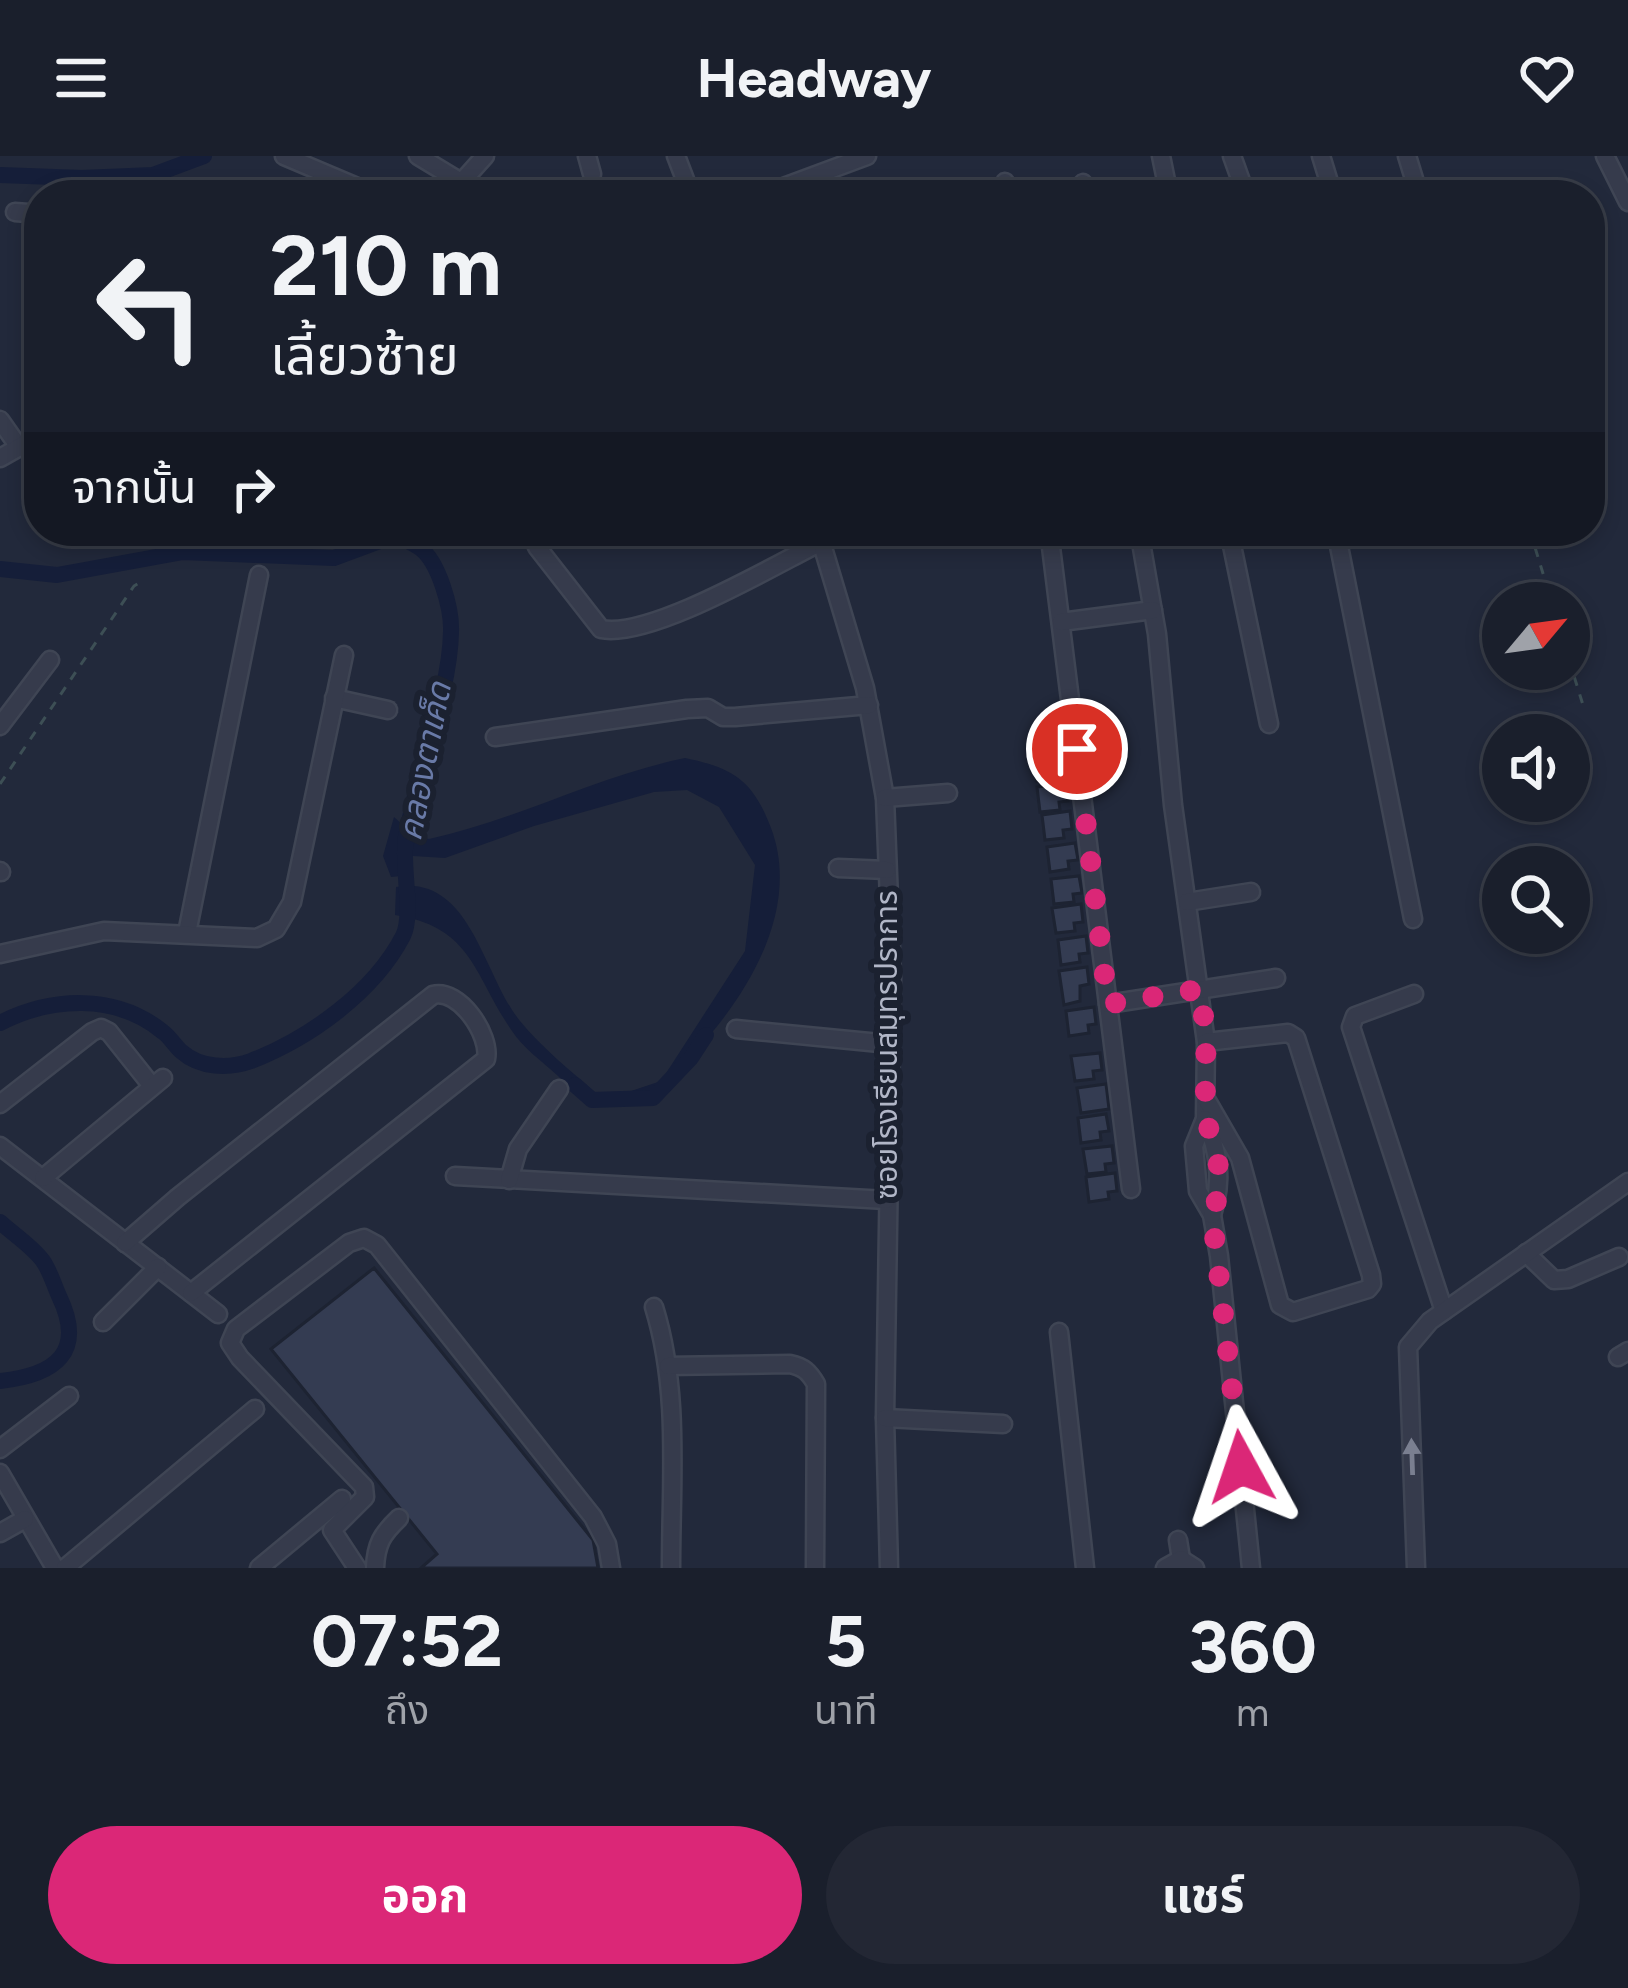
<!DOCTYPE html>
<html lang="th">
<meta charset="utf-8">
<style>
:root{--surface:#1a1f2c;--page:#232734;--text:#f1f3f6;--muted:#9fa2a9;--line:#383d48;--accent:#db2777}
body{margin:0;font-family:Figtree,"Noto Sans Thai",sans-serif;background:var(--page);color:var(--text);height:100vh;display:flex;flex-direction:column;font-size:45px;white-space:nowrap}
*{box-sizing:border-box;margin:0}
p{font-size:39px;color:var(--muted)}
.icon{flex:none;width:66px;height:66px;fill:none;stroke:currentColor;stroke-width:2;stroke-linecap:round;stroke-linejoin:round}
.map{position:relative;height:1412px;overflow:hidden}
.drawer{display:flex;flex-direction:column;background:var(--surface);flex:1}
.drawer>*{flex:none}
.top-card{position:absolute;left:24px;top:24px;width:1581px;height:366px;border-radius:48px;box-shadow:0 6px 18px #0003,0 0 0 3px var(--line);background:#1a1f2c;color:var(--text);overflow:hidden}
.needle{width:78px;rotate:61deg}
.tools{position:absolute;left:1482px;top:426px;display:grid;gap:24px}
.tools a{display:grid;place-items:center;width:108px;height:108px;border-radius:50%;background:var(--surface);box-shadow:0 6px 18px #0003,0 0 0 3px var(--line);font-size:60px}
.pin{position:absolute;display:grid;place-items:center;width:102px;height:102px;color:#fff;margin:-51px;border:6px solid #fff;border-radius:50%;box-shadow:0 3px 12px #0007}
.me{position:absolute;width:132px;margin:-66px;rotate:355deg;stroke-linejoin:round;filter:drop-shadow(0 0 9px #0008)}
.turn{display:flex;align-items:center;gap:42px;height:252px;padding:0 48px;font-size:54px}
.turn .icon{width:156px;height:156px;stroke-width:2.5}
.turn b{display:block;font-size:84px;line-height:102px}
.then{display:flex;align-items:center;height:114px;padding:0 48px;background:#0003;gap:24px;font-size:45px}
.eta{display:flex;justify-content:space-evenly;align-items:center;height:204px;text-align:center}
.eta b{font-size:72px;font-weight:700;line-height:84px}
.action{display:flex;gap:24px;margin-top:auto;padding:24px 48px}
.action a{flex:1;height:138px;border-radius:72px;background:var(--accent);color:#fff;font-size:48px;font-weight:700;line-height:138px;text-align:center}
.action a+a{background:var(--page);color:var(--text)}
header{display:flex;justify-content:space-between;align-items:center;height:156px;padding:0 48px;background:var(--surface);font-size:54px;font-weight:700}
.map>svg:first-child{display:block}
.water{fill:#151e39}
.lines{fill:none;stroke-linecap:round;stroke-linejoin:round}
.canal{stroke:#151e39;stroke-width:16}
.building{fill:#343c52;stroke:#1d2332;stroke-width:3}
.minor-casing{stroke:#3f4554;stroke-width:21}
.path{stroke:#3d4f55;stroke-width:3;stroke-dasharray:9 9;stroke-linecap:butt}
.minor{stroke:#363b4c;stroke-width:16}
.oneway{fill:#7a7f90}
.route{stroke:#db2777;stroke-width:21;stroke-dasharray:0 37.8}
.labels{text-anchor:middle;stroke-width:12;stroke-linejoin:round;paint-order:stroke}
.street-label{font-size:30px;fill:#b1b6c7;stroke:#1b2130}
.water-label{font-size:33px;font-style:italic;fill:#697aa7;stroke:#1b2130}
</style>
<header><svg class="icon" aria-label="menu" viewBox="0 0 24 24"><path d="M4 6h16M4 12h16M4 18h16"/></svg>Headway<svg class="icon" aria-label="heart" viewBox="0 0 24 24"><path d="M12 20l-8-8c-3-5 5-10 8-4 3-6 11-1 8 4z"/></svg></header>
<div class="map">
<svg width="1628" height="1412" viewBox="0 0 1628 1412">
<rect width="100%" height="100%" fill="#22293b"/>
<path class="water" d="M685 602C733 612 753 624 771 672 801 752 749 837 696 895 683 909 668 932 650 940 639 946 609 945 596 944 581 942 568 930 558 920 543 906 523 892 512 875 474 820 473 771 395 759L396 731C471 718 483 820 520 865 542 892 571 915 596 937L628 936 661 925 745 795 755 709 719 651 687 634 654 636 534 670 445 702 413 700 411 719 391 721 383 700 394 661 414 679 429 683C517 664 597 620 685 602Z"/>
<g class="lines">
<g class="canal">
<polyline points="0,19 82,22 153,19 204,0"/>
<path d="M0 413 57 419 183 396 334 402 396 379C403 383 413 387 420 392 439 406 452 453 451 476 450 536 417 618 406 681 401 708 414 758 403 780 374 836 310 882 251 905 229 913 200 912 182 896 175 890 170 881 163 876 116 837 51 841 0 867"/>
<polyline points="575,929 592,944 653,942 691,902 706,879"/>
<path d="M0 1066C13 1078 32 1090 43 1105 50 1115 54 1129 59 1140 86 1196 56 1219 0 1225"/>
</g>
</g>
<g class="building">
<polygon points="1062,596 1064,613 1055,614 1056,622 1037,625 1033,600"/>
<polygon points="1066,628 1068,645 1059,646 1060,654 1040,656 1037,631"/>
<polygon points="1070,655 1072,673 1063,674 1064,682 1045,684 1042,659"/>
<polygon points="1075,687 1078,704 1068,705 1069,713 1050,716 1047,691"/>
<polygon points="1079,720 1082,737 1073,738 1074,746 1054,748 1051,723"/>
<polygon points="1081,748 1083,766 1074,767 1075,775 1056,777 1052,752"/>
<polygon points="1086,780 1088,797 1079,798 1080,806 1061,809 1058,784"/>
<polygon points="1087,811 1089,828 1080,830 1080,845 1064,849 1059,815"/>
<polygon points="1094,851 1096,868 1088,869 1089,877 1069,880 1066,855"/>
<polygon points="1100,897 1102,914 1093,915 1094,923 1075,925 1071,900"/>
<polygon points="1106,928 1109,953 1081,957 1077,932"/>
<polygon points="1106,958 1109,975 1100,976 1101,984 1081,987 1078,962"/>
<polygon points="1112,990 1114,1007 1105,1008 1106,1016 1087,1018 1083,993"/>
<polygon points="1115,1017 1117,1035 1108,1036 1109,1043 1089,1046 1086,1021"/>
<polygon points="374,1112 593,1384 598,1412 421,1412 437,1398 271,1193"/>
</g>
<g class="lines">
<defs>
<g id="minor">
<polyline points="284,0 376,39"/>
<polyline points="418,0 461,26"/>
<polyline points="587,0 592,18"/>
<polyline points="676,0 691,39"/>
<polyline points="1161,0 1169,39"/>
<polyline points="1232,0 1246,39"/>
<polyline points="1321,0 1333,39"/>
<polyline points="1407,0 1419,39"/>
<polyline points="1605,0 1628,46"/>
<polyline points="1005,26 1006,39"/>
<polyline points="1083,27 1085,39"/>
<polyline points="450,39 485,0"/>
<polyline points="762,39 867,0"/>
<polyline points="1388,39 1417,31"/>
<polyline points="15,56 28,57 39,74"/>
<polyline points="0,264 19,291"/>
<polyline points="0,302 39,280"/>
<path d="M546 375 537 391 601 473C650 483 773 410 821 386"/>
<polyline points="818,375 865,532 885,642 892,820 885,1262 889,1412"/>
<polyline points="1049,375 1131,1033"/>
<polyline points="1139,375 1157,478 1173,649 1206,886 1205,963 1194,990 1198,1035 1212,1059 1219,1100 1251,1412"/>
<polyline points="1229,375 1269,568"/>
<polyline points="1336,375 1413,763"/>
<polyline points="1061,466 1153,454"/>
<polyline points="334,542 388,554"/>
<polyline points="0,570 50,504"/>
<polyline points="495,581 687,553 708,552 723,561 735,561 869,549"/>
<polyline points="885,642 948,637"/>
<polyline points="838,712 887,714"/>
<polyline points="0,715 1,716"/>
<polyline points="1187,746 1251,736"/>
<polyline points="187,777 259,419"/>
<polyline points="0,798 104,775 257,782 276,773 292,746 344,499"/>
<polyline points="1414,838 1355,860 1351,871 1444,1155"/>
<polyline points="1108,848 1276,822"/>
<polyline points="736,873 890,888"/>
<polyline points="1206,886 1288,877 1296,882 1371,1119 1372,1128 1368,1133 1293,1156 1280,1149 1240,1002 1206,943"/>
<polyline points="0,948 92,876 101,872 109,876 152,930"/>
<path d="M1205 963C1219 996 1223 1024 1212 1059"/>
<polyline points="0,990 218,1158"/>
<polyline points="455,1020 886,1044"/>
<polyline points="43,1022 163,922"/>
<polyline points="509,1024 518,993 559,933"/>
<path d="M125 1087 178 1041 433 839C459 832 491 879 486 903L191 1137"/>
<polyline points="1526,1097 1554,1124 1568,1123 1619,1101"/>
<path d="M654 1151C680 1235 671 1324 671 1412"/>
<polyline points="103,1166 158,1111"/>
<polyline points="1059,1176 1085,1412"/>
<polyline points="1618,1201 1628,1195"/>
<path d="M668 1210 790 1208C804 1211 809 1216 816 1228L815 1412"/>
<polyline points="885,1262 1003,1268"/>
<polyline points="0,1293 69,1240"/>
<polyline points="0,1317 55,1412"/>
<polyline points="0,1377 25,1363"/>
<polyline points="1178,1384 1181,1403"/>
<polyline points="65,1412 255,1253"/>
<polyline points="259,1412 342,1343"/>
<polyline points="357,1412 332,1374 365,1341 364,1331 240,1202 230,1187 236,1173 349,1087 364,1082 377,1089 593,1361 607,1388 611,1412"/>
<path d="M375 1412C376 1388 382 1378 399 1362"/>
<polyline points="1165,1412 1181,1403 1195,1412"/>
<polyline points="1416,1412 1408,1191 1430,1165 1628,1026"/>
</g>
</defs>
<use href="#minor" class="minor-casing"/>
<g class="path">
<polyline points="1530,375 1552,447"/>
<polyline points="1569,504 1583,549"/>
<polyline points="0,628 134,430 144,424"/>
</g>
<use href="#minor" class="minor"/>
</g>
<defs><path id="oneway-solid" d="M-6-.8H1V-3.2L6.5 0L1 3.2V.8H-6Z" transform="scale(3)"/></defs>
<use class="oneway" href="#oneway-solid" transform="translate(1412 1301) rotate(-92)"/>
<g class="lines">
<polyline class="route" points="1077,593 1108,848 1201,833 1206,886 1205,963 1217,992 1220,1034 1212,1059 1241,1311"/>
</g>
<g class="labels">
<g class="street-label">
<text transform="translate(887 889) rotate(-90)" y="10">ซอยโรงเรียนสมุทรปราการ</text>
</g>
<g class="water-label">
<text transform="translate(424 605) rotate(-79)" y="12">คลองตาเค็ด</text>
</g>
</g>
</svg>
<div class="tools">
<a><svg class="needle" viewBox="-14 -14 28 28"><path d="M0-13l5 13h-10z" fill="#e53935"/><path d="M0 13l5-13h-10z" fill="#9fa2a9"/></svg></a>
<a><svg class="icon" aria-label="sound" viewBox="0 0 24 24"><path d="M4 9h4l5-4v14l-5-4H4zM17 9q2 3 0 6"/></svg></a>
<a><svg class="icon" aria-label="search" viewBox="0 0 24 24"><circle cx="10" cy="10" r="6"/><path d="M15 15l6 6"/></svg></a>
</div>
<div class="pin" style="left:1077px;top:593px;background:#d93025"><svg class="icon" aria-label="arrive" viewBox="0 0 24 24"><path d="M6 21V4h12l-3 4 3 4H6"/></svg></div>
<svg class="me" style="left:1241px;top:1311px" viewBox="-20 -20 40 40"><path d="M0-17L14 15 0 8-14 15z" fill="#db2777" stroke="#fff" stroke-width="4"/></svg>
<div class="top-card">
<div class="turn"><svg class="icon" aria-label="left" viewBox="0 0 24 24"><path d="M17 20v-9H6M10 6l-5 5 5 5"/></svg><div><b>210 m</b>เลี้ยวซ้าย</div></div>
<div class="then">จากนั้น<svg class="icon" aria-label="right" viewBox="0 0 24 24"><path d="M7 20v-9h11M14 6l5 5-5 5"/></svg></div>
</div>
</div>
<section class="drawer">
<div class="eta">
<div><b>07:52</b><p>ถึง</p></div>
<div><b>5</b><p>นาที</p></div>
<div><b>360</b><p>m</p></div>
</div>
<div class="action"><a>ออก</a><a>แชร์</a></div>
</section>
